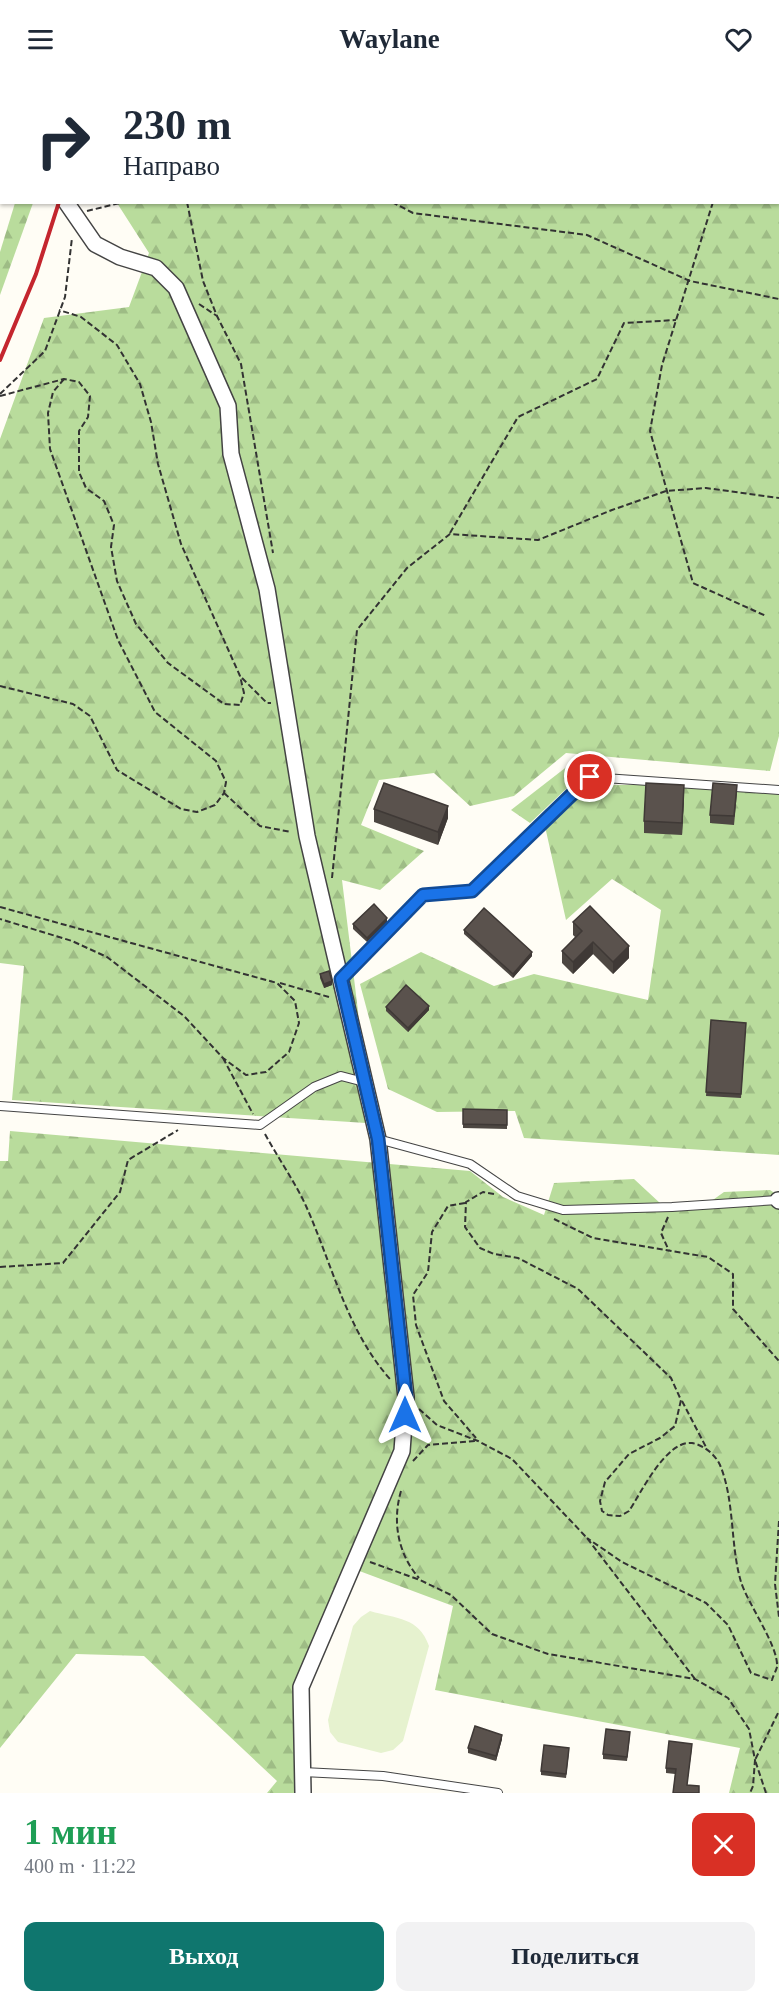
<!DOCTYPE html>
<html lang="ru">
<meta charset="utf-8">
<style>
:root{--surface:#fff;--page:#f2f2f3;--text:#1f2937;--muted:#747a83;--accent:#0f766e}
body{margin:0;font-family:"Times New Roman",serif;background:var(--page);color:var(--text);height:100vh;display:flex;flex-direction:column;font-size:22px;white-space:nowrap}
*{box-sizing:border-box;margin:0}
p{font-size:20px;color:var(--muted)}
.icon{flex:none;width:33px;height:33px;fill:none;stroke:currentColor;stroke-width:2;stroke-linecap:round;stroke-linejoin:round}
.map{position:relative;height:1715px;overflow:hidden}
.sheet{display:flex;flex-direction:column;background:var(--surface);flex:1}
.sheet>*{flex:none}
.banner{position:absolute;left:0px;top:0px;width:780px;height:126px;box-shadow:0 2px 4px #0004;background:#fff;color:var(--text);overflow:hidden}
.pin{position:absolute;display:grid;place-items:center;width:51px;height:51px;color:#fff;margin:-26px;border:3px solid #fff;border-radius:50%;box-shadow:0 2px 6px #0007}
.me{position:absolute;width:66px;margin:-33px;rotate:0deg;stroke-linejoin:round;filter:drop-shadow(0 0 4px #0008)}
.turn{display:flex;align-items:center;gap:21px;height:126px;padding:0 24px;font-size:27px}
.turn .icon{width:78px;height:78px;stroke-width:2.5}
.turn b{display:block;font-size:42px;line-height:51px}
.round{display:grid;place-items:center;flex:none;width:63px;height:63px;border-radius:12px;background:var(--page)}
.overview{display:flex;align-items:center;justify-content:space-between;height:102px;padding:0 24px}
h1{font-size:36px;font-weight:600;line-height:45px;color:#1e9e55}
.action{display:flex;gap:12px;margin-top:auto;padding:12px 24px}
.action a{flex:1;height:69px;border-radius:12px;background:var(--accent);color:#fff;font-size:24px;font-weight:600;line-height:69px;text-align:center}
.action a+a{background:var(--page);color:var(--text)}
header{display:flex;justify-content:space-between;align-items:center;height:78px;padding:0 24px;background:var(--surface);font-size:27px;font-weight:600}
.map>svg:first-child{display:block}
.forest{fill:url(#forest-firs)}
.pitch{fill:#e6f2cf}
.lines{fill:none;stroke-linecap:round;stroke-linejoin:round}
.lane-casing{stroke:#444;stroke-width:10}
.street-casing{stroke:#444;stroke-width:18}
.path{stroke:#333;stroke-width:2;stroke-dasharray:6 3;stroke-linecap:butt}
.lane{stroke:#fff;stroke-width:8}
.street{stroke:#fff;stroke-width:15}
.rail{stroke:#c4262e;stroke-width:4}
.wall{fill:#4d4742}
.shaded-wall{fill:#3f3936}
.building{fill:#5a524d;stroke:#3f3936;stroke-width:1.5}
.route-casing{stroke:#114b97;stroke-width:15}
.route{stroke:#1a73e8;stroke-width:10}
</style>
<header><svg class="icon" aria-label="menu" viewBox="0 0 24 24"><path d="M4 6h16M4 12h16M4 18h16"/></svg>Waylane<svg class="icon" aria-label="heart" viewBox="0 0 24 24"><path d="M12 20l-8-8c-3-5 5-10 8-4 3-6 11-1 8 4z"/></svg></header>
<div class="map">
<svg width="779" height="1715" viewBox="0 0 779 1715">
<defs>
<pattern id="forest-firs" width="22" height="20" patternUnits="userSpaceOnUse" patternTransform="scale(1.5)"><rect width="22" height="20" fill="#b9dc9c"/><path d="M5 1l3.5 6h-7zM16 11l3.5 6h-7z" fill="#9ebc85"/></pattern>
</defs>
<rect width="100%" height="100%" fill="#fffdf5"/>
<g class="forest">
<polygon points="139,0 779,0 779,658 770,693 566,675 514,718 470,728 434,695 379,702 361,747 424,773 380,812 342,802 358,933 366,1045 12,1022 24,888 0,885 0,361 44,240 129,229 149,175 117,125 778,124 778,2"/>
<polygon points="15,125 33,125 0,217 0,174"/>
<polygon points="569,687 586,692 530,745 511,732"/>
<polygon points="596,707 683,707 779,714 779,1077 524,1060 515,1033 437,1034 388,1011 360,906 421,874 494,908 534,896 648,922 661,832 612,801 566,842 544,744"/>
<polygon points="10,1053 470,1093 503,1119 544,1137 554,1105 634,1101 661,1126 703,1129 724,1114 770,1112 779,1118 779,1715 729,1715 740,1670 435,1612 453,1528 346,1488 294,1605 297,1715 267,1715 277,1703 144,1578 76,1576 0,1670 0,1083 8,1083"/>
</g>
<path class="pitch" d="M370 1533C397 1541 419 1539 429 1568L403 1663 393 1672 381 1675 338 1664 330 1654 328 1642 353 1548 361 1539Z"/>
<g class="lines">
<defs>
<g id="lane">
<polyline points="33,2 34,0"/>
<polyline points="341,901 423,817 473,813 590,699 779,712"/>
<polyline points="0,1028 260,1047 314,1009 341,998 364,1004"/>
<polyline points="378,1061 470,1086 517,1118 563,1132 672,1129 778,1122"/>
<polyline points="303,1694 383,1698 498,1715"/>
</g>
<g id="street">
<polyline points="0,69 2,70"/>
<polyline points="66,124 95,166 120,179 156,190 176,210 228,328 231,376 267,511 307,758 378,1061 406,1319 402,1373 301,1609 303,1715"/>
<polyline points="778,1122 779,1123"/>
</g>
</defs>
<use href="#lane" class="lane-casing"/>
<use href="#street" class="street-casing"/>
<g class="path">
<polyline points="191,0 191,2"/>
<polyline points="110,2 110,0"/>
<polyline points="749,2 750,0"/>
<polyline points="187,124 203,203 217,238 241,286 273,475"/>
<polyline points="392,124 413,135 587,157 690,203 779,221"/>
<polyline points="713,124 662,287 650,353 693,505 766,538"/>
<polyline points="87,133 124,124"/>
<polyline points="199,226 217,238"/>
<polyline points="0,316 45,273 65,219 72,160"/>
<polyline points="0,318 64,301 79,304 90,318 88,339 79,353 79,394 86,410 104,423 114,447 111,469 117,503 136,546 168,585 224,626 240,627 244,615 240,598 181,466 158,386 151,344 140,306 117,267 81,239 59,232"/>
<polyline points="450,455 518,339 597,301 624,245 676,242"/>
<polyline points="242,600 267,625 271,625"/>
<polyline points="0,608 73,626 90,638 117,692 181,731 197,734 215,727 224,715 226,704 216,683 155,634 118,562 50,371 48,335 53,314 64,301"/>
<polyline points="224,715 260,748 291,754"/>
<polyline points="332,800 357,552 407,490 450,456 538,462 612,432 666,413 706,410 779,420"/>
<polyline points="0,829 277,905 295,923 299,945 289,974 266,994 246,997 223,980 184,938 107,879 72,863 0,841"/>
<polyline points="280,905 329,919"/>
<polyline points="223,980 253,1036"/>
<path d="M265 1056C278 1080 295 1104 306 1128 332 1186 347 1253 390 1301"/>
<path d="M494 1116 483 1114 466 1124 465 1149 480 1170 494 1176 518 1180 578 1211 671 1300 681 1322 675 1348 660 1360 629 1376 605 1404 600 1423 602 1433 608 1437 620 1438 629 1433C641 1415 666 1362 692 1365 703 1367 715 1376 720 1387 735 1423 730 1467 741 1504 748 1526 779 1569 777 1589 776 1593 773 1598 772 1602L751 1595 728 1547 706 1525 622 1484 587 1460"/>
<polyline points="465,1125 448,1128 432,1154 428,1194 413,1217 416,1247 444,1323 476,1360"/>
<polyline points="668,1139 661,1155 669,1173"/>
<polyline points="554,1141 593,1160 708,1179 733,1196 733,1231 779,1283"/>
<polyline points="0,1189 63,1185 120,1114 128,1082 178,1052"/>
<polyline points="682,1323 707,1371"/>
<polyline points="419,1331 437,1347 478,1363 512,1381 587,1460 695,1601"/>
<polyline points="413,1383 428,1367 475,1363"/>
<path d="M401 1413C392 1444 398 1476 419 1500"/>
<polyline points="779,1443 775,1506 779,1539"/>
<polyline points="370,1484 420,1502 451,1517 492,1556 548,1576 695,1601 728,1620 749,1651 755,1682 753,1708 750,1715"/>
<polyline points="766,1715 755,1682 779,1633"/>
</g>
<use href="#lane" class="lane"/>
<use href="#street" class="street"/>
<g class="rail">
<polyline points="105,2 105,0"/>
<polyline points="0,282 36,196 59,124"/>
</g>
</g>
<g class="wall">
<polygon points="737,715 734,747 710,745 710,737"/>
<polygon points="684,720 682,757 644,755 644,743"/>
<polygon points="374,731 448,740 438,767 374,744"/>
<polygon points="387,844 367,864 353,851 353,846"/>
<polygon points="573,844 629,880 613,896 593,876 573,896 562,885 562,873 575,859 573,857"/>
<polygon points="464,852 532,878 513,900 464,856"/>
<polygon points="320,896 332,907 324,910 320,900"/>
<polygon points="386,929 429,932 408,954 386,933"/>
<polygon points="711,942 746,945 741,1020 706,1018"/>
<polygon points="463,1031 507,1032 507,1051 463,1050"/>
<polygon points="630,1658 627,1683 603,1681 603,1676"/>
<polygon points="502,1661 496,1683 468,1675 468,1670"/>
<polygon points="692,1670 687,1707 673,1715 675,1696 666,1695 666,1690"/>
<polygon points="569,1674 566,1700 541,1697 541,1693"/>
</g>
<g class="shaded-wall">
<polygon points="684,707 684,720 682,757 682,745"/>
<polygon points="448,728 448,740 438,767 438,754"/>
<polygon points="387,840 387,844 367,864 367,860"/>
<polygon points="593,864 593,876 573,896 573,884"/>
<polygon points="629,868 629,880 613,896 613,884"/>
<polygon points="532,874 532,878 513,900 513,896"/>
<polygon points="332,903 332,907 324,910 324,906"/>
<polygon points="429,928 429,932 408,954 408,950"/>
<polygon points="502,1657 502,1661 496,1683 496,1678"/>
</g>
<g class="building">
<polygon points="384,705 448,728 438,754 374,731"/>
<polygon points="646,705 684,707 682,745 644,743"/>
<polygon points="713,705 737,707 734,738 710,737"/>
<polygon points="374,826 387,840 367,860 353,846"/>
<polygon points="590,828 629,868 613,884 593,864 573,884 562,873 582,853 573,844"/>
<polygon points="484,830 532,874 513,896 464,852"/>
<polygon points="329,893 332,903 324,906 320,896"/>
<polygon points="406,907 429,928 408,950 386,929"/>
<polygon points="711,942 746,945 741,1016 706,1014"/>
<polygon points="463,1031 507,1032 507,1047 463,1046"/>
<polygon points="475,1648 502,1657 496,1678 468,1670"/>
<polygon points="606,1651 630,1654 627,1679 603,1676"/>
<polygon points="669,1663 692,1666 687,1707 699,1708 699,1715 673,1715 676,1691 666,1690"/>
<polygon points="544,1667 569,1670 566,1696 541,1693"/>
</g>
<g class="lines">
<defs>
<polyline id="route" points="405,1337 406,1319 378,1061 341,901 423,817 472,813 590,699"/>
</defs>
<use href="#route" class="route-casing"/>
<use href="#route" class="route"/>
</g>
</svg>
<div class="pin" style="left:590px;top:699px;background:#d93025"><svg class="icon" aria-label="arrive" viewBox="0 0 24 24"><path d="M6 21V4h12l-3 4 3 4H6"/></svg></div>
<svg class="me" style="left:405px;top:1337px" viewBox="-20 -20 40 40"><path d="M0-17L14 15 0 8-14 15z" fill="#1a73e8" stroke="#fff" stroke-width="4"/></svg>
<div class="banner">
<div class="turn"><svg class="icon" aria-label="right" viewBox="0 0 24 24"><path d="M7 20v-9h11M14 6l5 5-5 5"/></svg><div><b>230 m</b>Направо</div></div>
</div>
</div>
<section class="sheet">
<div class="overview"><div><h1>1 мин</h1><p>400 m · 11:22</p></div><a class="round" style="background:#d93025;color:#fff"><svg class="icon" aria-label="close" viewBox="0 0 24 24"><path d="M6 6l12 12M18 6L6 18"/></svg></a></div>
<div class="action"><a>Выход</a><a>Поделиться</a></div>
</section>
